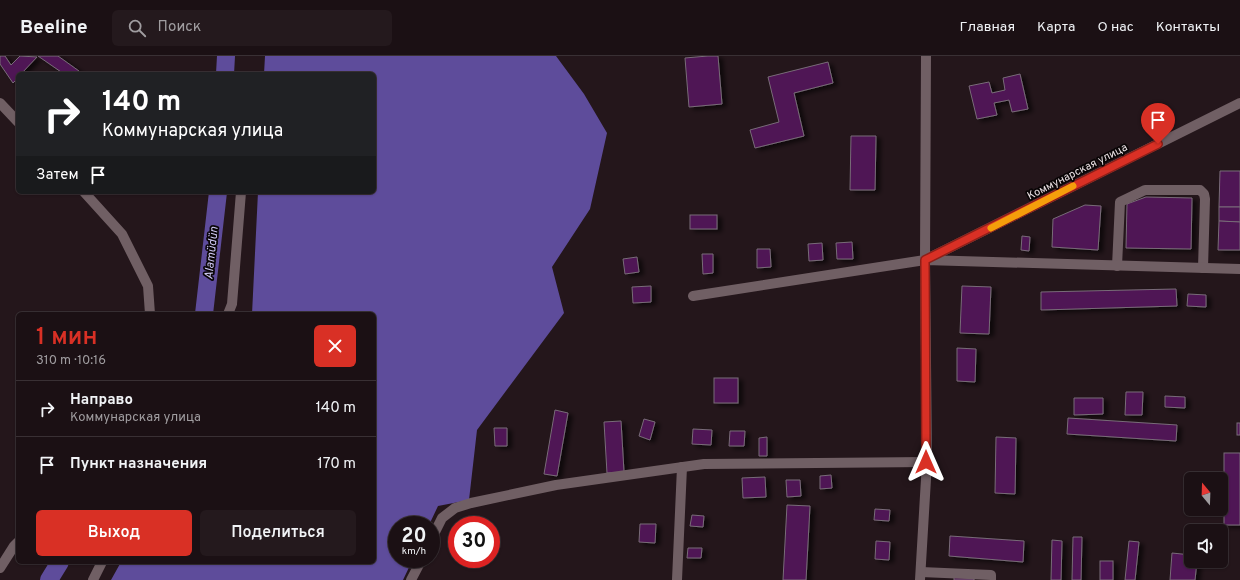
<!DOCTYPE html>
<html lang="ru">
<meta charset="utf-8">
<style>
:root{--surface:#1b1014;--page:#24191d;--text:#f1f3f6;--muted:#a09da0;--line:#393034;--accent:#d93025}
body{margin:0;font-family:Overpass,sans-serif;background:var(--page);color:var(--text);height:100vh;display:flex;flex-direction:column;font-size:15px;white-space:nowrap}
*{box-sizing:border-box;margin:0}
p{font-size:13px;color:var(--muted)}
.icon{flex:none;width:22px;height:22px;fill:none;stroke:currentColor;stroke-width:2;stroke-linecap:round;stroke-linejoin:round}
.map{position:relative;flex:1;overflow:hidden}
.sheet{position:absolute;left:16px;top:256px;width:360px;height:252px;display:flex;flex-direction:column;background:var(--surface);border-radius:6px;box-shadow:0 1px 3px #0004,0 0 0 1px var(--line)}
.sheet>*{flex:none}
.guide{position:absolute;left:16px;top:16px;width:360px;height:122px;border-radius:6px;box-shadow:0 1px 3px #0004,0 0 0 1px var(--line);background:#202124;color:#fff;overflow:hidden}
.needle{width:26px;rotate:341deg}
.controls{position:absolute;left:1184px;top:416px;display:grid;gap:8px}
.controls a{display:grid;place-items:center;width:44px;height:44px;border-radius:6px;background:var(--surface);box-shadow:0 1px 3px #0004,0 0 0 1px var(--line);font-size:20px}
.speed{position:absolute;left:388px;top:460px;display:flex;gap:8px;font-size:20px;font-weight:700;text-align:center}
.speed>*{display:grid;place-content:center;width:52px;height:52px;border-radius:50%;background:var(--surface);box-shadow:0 1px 3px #0004,0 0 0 1px var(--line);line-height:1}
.speed small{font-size:10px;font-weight:400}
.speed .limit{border:6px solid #d22;background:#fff;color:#111}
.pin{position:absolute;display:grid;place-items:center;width:34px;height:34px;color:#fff;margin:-41px -17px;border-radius:50% 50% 50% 0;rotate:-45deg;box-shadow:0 0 4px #0007}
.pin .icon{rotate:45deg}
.me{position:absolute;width:44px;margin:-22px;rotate:0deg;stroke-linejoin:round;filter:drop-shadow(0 0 3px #0008)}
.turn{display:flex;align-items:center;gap:14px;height:84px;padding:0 20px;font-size:18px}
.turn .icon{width:52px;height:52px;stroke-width:2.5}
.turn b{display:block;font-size:28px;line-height:34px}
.then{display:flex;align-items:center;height:38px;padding:0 20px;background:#0003;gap:8px;font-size:15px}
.round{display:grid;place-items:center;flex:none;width:42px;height:42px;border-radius:6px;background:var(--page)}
.summary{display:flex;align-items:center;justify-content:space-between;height:68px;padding:0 20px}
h1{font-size:24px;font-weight:600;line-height:30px;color:var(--accent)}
.primary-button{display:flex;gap:8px;margin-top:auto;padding:8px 20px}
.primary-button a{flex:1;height:46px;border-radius:6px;background:var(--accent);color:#fff;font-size:16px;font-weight:600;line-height:46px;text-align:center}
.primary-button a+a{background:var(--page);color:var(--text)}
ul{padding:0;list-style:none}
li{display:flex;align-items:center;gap:12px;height:56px;padding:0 20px;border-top:1px solid var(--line)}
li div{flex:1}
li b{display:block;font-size:15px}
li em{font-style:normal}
header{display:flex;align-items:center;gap:24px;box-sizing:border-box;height:56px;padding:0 20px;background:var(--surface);border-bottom:1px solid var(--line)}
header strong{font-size:19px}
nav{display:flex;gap:22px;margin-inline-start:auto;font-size:14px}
.search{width:280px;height:36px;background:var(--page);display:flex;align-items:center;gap:10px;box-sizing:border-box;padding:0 14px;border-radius:6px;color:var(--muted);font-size:15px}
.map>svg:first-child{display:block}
.water{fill:#5e4c9b}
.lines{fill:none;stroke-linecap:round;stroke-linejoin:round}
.river{stroke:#5e4c9b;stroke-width:18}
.building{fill:#501255;stroke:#786c78;filter:url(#shadow)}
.minor{stroke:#705f64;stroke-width:10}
.route-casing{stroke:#8d1f18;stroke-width:10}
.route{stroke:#d93025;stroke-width:7}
.slow{stroke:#f59e0b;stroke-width:7}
.labels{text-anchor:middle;stroke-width:3.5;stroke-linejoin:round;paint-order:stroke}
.street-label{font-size:11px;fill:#ebe1e4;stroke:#090506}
.water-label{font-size:12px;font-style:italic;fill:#cfc9f5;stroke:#090506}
</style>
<header>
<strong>Beeline</strong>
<div class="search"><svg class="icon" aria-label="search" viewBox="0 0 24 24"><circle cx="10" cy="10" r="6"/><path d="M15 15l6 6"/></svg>Поиск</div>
<nav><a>Главная</a><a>Карта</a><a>О нас</a><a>Контакты</a></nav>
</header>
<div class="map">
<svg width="1240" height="524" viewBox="0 0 1240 524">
<defs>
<filter id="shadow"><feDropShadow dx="4.5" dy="2.5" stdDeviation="2" flood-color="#0009"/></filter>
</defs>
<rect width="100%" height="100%" fill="#24161b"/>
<polygon class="water" points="265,0 556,0 584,38 607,77 590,153 552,211 564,257 477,374 469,444 438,450 429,469 397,469 397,503 413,503 403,524 111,524 121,506 374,506 374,258 252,258 258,136 374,136 374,18 264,18"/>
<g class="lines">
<g class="river">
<polyline points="225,18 226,0"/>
<polyline points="204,258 218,136"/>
<polyline points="49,524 60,506"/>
</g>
</g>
<g class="building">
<polygon points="0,0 5,0 11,9 20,0 37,1 21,18 18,18 18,22 13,27 0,8"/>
<polygon points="38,0 58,0 79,15 77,18 64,18"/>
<polygon points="708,0 718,0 722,48 689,51 685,2"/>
<polygon points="828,6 833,27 794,37 804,80 755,92 750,74 779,66 768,21"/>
<polygon points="1020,18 1028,53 1012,56 1009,44 994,47 997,59 977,63 969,30 989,26 992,37 1005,34 1003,22"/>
<polygon points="851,80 876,80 875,134 850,134"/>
<polygon points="1220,115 1240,115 1240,151 1219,151"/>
<polygon points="1146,141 1192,142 1191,193 1126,192 1127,148"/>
<polygon points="1085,149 1101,150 1098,194 1052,191 1053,163"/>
<polygon points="1219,151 1240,151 1240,166 1219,165"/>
<rect x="690" y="159" width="27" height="14"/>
<polygon points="1219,165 1240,166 1240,194 1218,194"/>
<polygon points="1022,180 1030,181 1029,195 1021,194"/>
<polygon points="852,186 853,203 837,203 836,187"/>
<polygon points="822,187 823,204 809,205 808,188"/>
<polygon points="757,193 770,193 771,211 757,212"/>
<polygon points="702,198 713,198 713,217 703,218"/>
<polygon points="637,201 639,216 625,218 623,203"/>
<polygon points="651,230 651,246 633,247 632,231"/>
<polygon points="962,230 991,231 989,278 960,277"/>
<polygon points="1176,233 1177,250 1041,254 1041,236"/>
<polygon points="1188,238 1206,239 1206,251 1187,250"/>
<polygon points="957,292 976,293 975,326 957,325"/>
<rect x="714" y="322" width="24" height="25"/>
<polygon points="1126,336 1143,336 1142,359 1125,359"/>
<polygon points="1165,340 1185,341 1185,352 1165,351"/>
<polygon points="1074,342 1103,342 1103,358 1074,359"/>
<polygon points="555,354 568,357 557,420 544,418"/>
<polygon points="1068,362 1177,369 1176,385 1067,378"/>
<polygon points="644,363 655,366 650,384 639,380"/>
<polygon points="621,365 624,416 607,417 604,366"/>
<rect x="1237" y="367" width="3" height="12"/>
<polygon points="494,372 507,372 507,390 495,390"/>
<polygon points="693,373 712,374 711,389 692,388"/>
<polygon points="730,375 745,375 744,390 729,390"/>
<polygon points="767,381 767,400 759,400 759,382"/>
<polygon points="996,381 1016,382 1015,438 995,437"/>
<rect x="1224" y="397" width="16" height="72"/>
<polygon points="831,419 832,432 820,433 820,420"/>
<polygon points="765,421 766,441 743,442 742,422"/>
<polygon points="786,424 800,424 801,440 787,441"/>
<polygon points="787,449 810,450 806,524 783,524"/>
<polygon points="875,453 890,454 889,465 874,464"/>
<polygon points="692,459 704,460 703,471 690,470"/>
<polygon points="640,468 656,468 655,487 639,486"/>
<polygon points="950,480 1024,485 1023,506 949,500"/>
<polygon points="1073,481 1082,481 1081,524 1072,524"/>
<polygon points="1052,484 1062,485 1061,524 1051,524"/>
<polygon points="876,485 890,486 889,504 875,503"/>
<polygon points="1129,485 1139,486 1135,524 1125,524"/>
<polygon points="688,492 702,492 701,502 687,502"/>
<polygon points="1172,497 1191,499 1191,505 1197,505 1195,524 1170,524"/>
<rect x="1100" y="505" width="13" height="19"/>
<rect x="954" y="521" width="20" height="3"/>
</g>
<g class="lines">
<g class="minor">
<polyline points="0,47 18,66"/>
<polyline points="84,136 122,178 148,230 150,258"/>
<polyline points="925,204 926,0"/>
<polyline points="1117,210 1120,146 1145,134 1200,134 1204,138 1205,143 1203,212"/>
<polyline points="693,240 925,204 1240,213"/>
<polyline points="228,258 232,248 241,136"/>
<polyline points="431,484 442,462 455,452 471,447 556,429 704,408 927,406"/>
<polyline points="0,512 14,490 18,486"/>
<polyline points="921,516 991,519 991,524"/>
<polyline points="93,524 102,506"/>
<polyline points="411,524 422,503"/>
<polyline points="677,524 682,411"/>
<polyline points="920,524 927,406 925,204 1240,47"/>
</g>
</g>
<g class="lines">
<defs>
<polyline id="route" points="926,406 925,204 1158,88"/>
</defs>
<use href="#route" class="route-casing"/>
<use href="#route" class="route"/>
<polyline class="slow" points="991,172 1073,130"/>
</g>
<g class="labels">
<g class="street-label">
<text transform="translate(1077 115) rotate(-27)" y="4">Коммунарская улица</text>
</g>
<g class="water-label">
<text transform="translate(211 197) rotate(-84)" y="4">Alamüdün</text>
</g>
</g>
</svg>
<div class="controls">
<a><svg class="needle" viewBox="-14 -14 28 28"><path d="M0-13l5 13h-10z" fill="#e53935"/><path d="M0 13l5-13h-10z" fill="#a09da0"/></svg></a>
<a><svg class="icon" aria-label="sound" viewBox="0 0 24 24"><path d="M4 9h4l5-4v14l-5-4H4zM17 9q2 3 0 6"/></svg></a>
</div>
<div class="speed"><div>20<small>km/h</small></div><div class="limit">30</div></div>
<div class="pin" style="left:1158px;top:88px;background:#d93025"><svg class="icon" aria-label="arrive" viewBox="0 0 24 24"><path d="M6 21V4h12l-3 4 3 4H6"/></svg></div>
<svg class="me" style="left:926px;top:406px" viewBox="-20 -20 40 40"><path d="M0-17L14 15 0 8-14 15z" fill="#d93025" stroke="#fff" stroke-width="4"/></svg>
<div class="guide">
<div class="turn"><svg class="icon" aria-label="right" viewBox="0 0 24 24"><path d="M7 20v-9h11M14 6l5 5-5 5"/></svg><div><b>140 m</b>Коммунарская улица</div></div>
<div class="then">Затем<svg class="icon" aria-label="arrive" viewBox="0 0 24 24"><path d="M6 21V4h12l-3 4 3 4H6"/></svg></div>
</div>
<section class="sheet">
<div class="summary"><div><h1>1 мин</h1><p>310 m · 10:16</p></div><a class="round" style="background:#d93025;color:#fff"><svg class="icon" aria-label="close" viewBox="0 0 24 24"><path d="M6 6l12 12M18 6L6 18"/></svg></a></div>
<ul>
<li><svg class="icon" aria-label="right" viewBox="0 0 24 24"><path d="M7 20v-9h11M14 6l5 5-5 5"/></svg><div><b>Направо</b><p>Коммунарская улица</p></div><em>140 m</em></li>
<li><svg class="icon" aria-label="arrive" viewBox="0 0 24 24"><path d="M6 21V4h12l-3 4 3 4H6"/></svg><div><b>Пункт назначения</b></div><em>170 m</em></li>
</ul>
<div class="primary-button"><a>Выход</a><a>Поделиться</a></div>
</section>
</div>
